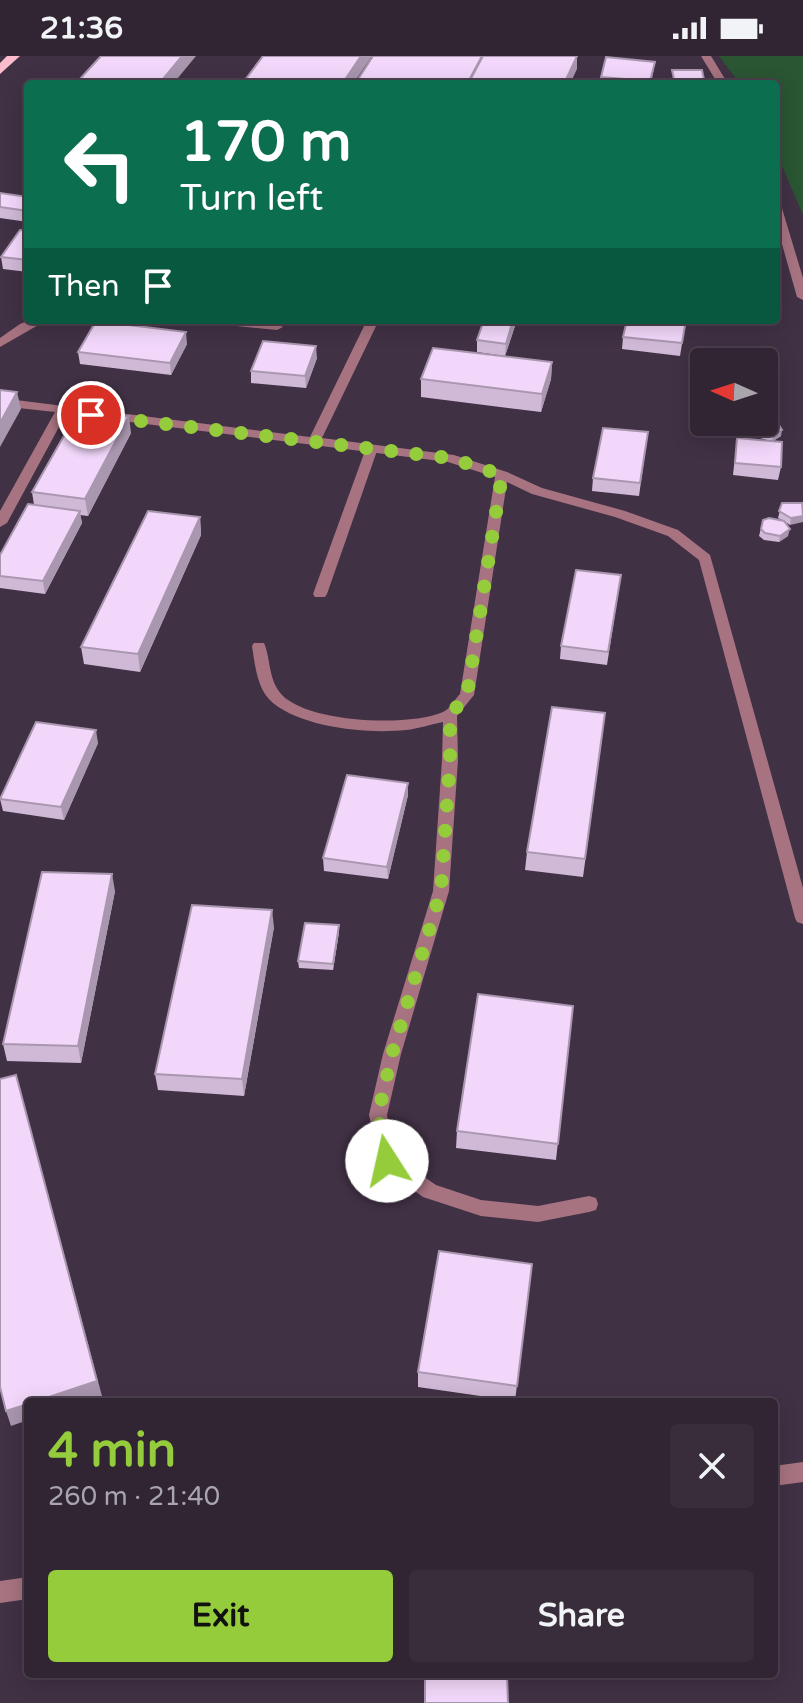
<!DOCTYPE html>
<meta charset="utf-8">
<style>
:root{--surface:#312534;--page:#392d3c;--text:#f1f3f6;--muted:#a8a5ac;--line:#4c424f;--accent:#95cc3b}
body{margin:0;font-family:"Varela Round",sans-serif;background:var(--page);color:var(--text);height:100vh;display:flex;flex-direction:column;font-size:30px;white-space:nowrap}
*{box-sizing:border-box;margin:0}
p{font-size:26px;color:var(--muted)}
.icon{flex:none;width:44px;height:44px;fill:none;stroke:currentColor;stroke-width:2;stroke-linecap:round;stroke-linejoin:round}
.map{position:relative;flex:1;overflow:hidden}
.side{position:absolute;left:24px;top:1342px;width:754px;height:280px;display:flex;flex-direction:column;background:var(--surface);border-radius:8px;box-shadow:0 4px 20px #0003,0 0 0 2px var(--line)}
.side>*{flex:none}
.top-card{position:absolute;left:24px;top:24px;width:756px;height:244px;border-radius:8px;box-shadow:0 4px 20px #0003,0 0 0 2px var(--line);background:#0b6e4f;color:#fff;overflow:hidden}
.needle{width:52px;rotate:273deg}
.buttons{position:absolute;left:690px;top:292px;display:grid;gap:16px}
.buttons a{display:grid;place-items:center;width:88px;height:88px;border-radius:8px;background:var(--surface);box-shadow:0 4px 20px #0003,0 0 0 2px var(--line);font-size:40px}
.pin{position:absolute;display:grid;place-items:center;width:68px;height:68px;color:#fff;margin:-34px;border:4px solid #fff;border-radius:50%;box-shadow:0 2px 8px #0007}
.me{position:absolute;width:88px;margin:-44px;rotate:350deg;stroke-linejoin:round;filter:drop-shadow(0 0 6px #0008)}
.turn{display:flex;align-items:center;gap:28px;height:168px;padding:0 24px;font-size:36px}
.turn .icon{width:104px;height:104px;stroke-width:2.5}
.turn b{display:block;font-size:56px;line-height:68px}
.then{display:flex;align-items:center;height:76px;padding:0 24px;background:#0003;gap:16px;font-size:30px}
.round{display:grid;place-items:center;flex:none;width:84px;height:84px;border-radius:8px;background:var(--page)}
.summary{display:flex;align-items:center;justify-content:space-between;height:136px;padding:0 24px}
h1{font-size:48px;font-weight:700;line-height:60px;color:var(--accent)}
.primary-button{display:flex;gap:16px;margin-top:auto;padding:16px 24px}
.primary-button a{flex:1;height:92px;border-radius:8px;background:var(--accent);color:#111;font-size:32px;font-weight:700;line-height:92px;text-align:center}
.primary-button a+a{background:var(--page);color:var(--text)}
.status{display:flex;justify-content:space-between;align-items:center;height:56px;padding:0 40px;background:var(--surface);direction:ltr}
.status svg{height:22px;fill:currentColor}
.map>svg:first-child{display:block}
.green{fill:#2a5633}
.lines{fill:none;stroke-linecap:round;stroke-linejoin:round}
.lane{fill:#a77381;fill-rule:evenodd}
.street{fill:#a77381;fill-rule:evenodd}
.primary{fill:#fcbccc;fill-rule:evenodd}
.wall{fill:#d0b9d7}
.shaded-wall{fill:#a996af}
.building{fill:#f2d7fa;stroke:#a996af;stroke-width:2}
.route{stroke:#95cc3b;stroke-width:14;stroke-dasharray:0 25.2}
</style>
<div class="status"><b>21:36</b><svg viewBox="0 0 49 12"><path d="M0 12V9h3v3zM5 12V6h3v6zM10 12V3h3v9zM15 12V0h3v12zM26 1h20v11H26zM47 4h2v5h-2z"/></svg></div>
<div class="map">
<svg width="803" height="1647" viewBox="0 0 803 1647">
<rect width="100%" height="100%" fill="#413145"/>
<polygon class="green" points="719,0 803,0 803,159 776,96 776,28 740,28"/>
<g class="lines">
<polygon class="lane" points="372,388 378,392 327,538 325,541 315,541 313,538 366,392"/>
<g class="street">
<polygon points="701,0 711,0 728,28 718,28"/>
<polygon points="776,146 781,149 803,222 803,244 797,241 776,167"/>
<polygon points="30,264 47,264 0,291 0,282 20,268"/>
<path d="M201 264C223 264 265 260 283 271L277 274 207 267Z"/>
<path d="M367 264H379L322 382 454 399 507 416 542 432 625 455 678 474 710 499 803 832V868L797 866 795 862 699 504 668 480 615 461 532 438 507 426 474 639 457 660 458 704 449 835 401 998 387 1059 395 1101 436 1129 481 1144 538 1150 589 1140 596 1142 598 1148 596 1154 589 1156 538 1166 481 1160 423 1141 381 1110 369 1059 383 998 433 835 442 704 443 666C431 668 418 673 406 674 368 678 304 672 273 647 257 634 255 609 252 590L254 587H264C271 603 268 624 282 639 309 667 409 671 443 656 450 653 455 643 460 638L495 421 448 406 66 358 7 467 0 471V455L55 356 0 350V342L310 381Z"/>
<polygon points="803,1406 803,1426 774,1430 774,1410"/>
<polygon points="28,1521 28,1543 0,1547 0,1525"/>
</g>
<polygon class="primary" points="7,0 20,0 0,18 0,7"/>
</g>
<g class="wall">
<polygon points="655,6 651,28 600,28 601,21"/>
<polygon points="0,137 28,141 28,166 0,162"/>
<polygon points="28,175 28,216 3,213 1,201"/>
<polygon points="517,264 505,300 477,296 477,284"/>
<polygon points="686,264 680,300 622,293 623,281"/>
<polygon points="187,288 171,319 80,308 78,296"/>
<polygon points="317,302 306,332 251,327 251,315"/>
<polygon points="552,306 551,323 541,356 421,341 421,323"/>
<polygon points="755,373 781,380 773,385 781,411 778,424 733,419 737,382 770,385 754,380"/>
<polygon points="648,376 639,440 592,435 593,422"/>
<polygon points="131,377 88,460 80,459 82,467 45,538 0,532 0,499 34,449 32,436"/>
<polygon points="782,447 802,447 790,469 785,466 788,480 779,486 764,484 759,480 763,464 782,464 778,462"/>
<polygon points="200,461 201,479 140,616 84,608 81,591"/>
<polygon points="621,519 607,609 560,603 561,590"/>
<polygon points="603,675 583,821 525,814 527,796"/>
<polygon points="98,687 64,764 3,755 0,743"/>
<polygon points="408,727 408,739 388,823 324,815 323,802"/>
<polygon points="115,835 81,1007 7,1005 3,988"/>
<polygon points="274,871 244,1040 158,1034 155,1018"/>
<polygon points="339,876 333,914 299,912 298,905"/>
<polygon points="573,950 556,1104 456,1092 457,1075"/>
<polygon points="532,1208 515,1345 418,1331 418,1316"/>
</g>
<g class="shaded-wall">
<polygon points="182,0 196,0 173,28 159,28"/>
<polygon points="361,0 372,0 353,28 342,28"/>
<polygon points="577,0 577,13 570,28 564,28"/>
<polygon points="513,264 517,264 505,300 506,288"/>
<polygon points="186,276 187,288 171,319 170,307"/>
<polygon points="316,290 317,302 306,332 305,320"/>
<polygon points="552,306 551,323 541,356 542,338"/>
<polygon points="17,336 21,353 0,391 0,367"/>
<polygon points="129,360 131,377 88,460 85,443"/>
<polygon points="782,374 781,380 772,386 773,379"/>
<polygon points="80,455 82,467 45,538 43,525"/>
<polygon points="803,460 803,466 790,469 791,462"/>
<polygon points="200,461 201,479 140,616 138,598"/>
<polygon points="790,473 788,480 779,486 780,480"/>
<polygon points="96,674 98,687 64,764 61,751"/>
<polygon points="408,727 408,739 388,823 387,811"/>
<polygon points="112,818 115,835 81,1007 78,990"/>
<polygon points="272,854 274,871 244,1040 242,1023"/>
<polygon points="339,869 339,876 333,914 333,908"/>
<polygon points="16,1019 102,1340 83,1346 34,1346"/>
<polygon points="28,1348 28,1364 11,1370 6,1355"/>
</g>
<g class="building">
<polygon points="101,0 182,0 159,28 101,28 78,25"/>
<polygon points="263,0 361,0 342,28 242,28"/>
<polygon points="373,0 482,0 467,28 355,28"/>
<polygon points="483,0 577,0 564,28 468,28"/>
<polygon points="606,1 655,6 650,25 601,21"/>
<polygon points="672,14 702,14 705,28 675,28"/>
<polygon points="0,137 28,141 28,155 0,151"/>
<polygon points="20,174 28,175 28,204 1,201"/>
<polygon points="484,264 513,264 506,288 477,284"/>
<polygon points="627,264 686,264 682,287 623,281"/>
<polygon points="96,265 186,276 170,307 78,296"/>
<polygon points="263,285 316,290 305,320 251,315"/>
<polygon points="433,292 552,306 542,338 421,323"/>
<polygon points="0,334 17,336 0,367"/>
<polygon points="78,355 129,360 85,443 32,436"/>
<polygon points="764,365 777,366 782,374 773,379 755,373 757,366"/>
<polygon points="603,372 648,376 640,427 593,422"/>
<polygon points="737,382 782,386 781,411 735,407"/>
<polygon points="782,447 802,447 803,460 791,462 779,455"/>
<polygon points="28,448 80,455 43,525 0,520 0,499"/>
<polygon points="148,455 200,461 138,598 81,591"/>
<polygon points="769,462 784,465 790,473 780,480 765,477 761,473 763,464"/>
<polygon points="576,514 621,519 608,596 561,590"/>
<polygon points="552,651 605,657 585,803 527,796"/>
<polygon points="36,666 96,674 61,751 0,743"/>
<polygon points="347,719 408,727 387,811 323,802"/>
<polygon points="42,816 112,818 78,990 3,988"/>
<polygon points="192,849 272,854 242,1023 155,1018"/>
<polygon points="305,867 339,869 333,908 298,905"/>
<polygon points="478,938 573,950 558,1088 457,1075"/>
<polygon points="16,1019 97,1325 34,1346 28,1346 28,1348 6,1355 0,1331 0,1023"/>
<polygon points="439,1195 532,1208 517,1330 418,1316"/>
<polygon points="425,1618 507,1618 508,1647 425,1647"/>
</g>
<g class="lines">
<polyline class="route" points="91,359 450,402 502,419 467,639 450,659 450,704 441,835 392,998 378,1059 387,1105"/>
</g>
</svg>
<div class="buttons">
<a><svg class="needle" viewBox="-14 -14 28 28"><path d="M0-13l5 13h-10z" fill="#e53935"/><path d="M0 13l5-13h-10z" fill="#a8a5ac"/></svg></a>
</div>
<div class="pin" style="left:91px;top:359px;background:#d93025"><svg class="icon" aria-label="arrive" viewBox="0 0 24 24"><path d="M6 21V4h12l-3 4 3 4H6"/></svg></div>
<svg class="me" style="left:387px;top:1105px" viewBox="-20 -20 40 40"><circle r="19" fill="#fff"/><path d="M0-13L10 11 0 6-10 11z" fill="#95cc3b"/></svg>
<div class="top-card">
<div class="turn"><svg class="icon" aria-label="left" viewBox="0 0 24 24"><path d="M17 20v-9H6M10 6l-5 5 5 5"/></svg><div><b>170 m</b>Turn left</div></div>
<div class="then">Then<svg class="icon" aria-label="arrive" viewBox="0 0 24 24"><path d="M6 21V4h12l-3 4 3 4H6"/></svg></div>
</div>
<section class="side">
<div class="summary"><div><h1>4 min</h1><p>260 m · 21:40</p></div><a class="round"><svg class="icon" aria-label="close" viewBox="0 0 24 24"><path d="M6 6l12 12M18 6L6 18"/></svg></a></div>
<div class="primary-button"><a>Exit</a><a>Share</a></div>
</section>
</div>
